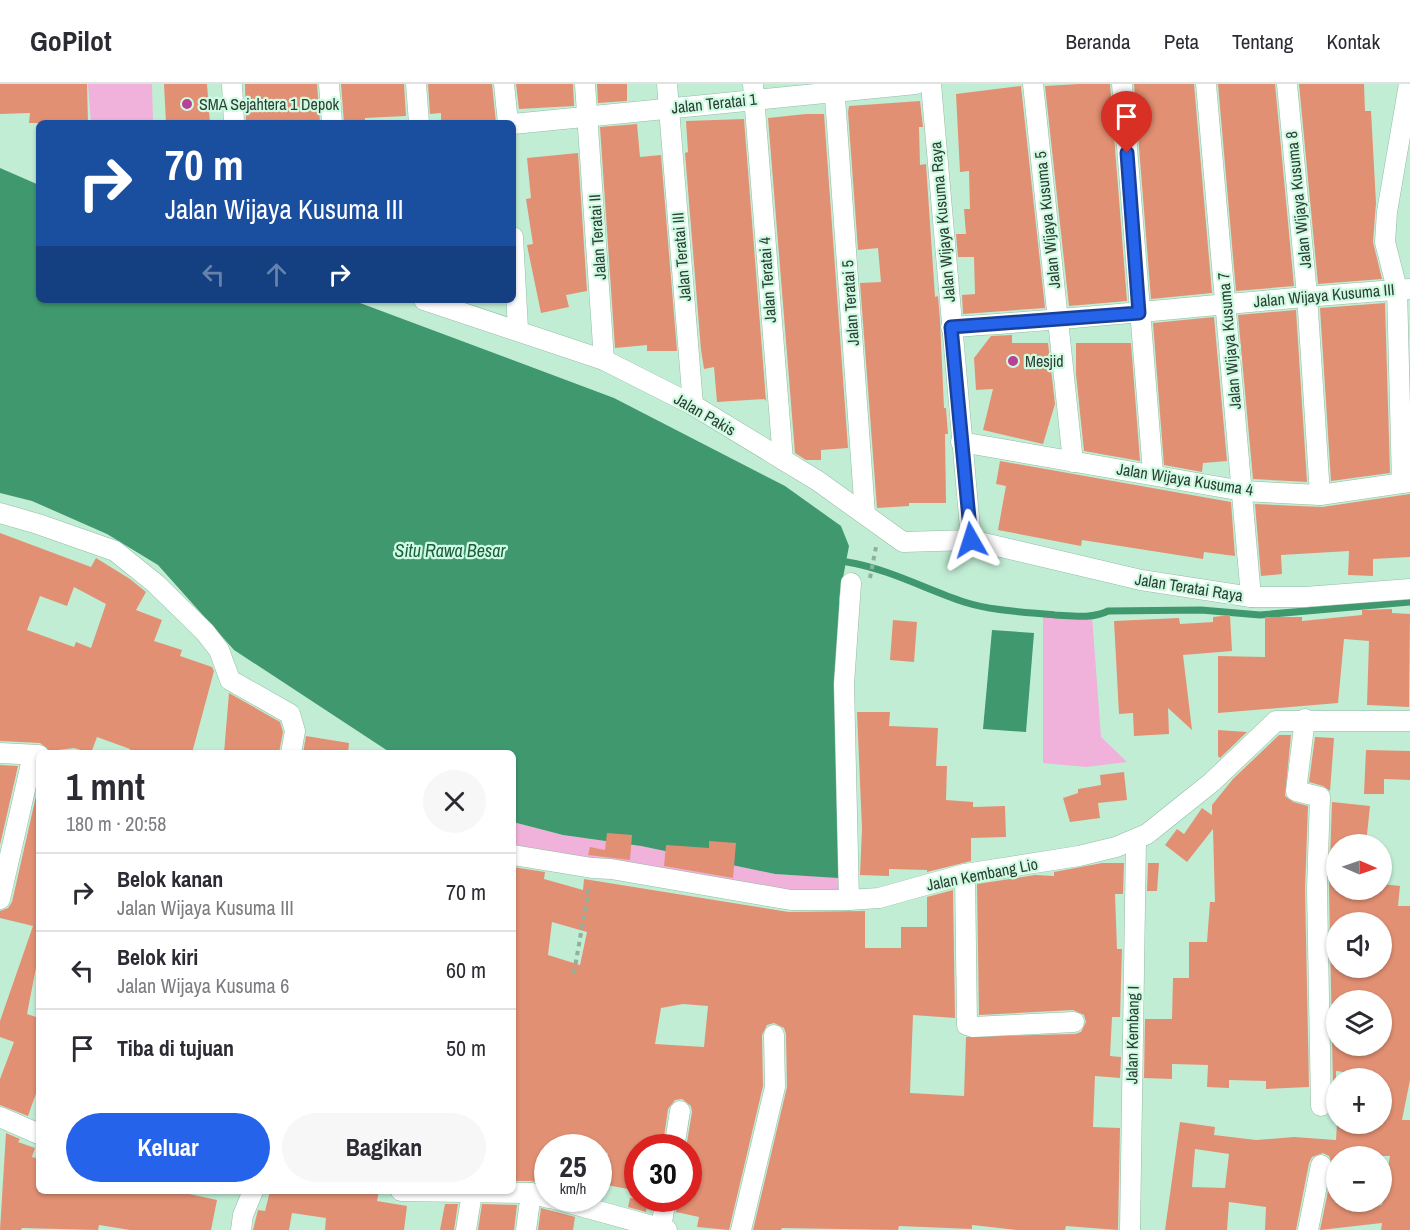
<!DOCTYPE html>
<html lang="id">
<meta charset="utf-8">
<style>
:root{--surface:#fff;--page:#f7f7f7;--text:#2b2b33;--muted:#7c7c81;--line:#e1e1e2;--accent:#2563eb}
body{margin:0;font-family:"Archivo Narrow",sans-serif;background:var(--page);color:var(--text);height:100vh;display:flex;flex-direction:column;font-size:22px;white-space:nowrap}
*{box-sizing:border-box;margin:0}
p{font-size:20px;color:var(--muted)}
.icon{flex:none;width:33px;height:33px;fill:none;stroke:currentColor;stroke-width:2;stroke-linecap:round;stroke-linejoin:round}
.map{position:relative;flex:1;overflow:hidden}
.details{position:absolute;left:36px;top:666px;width:480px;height:444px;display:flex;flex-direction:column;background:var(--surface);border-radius:9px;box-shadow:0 2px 4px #0004}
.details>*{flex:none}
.guide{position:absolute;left:36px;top:36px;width:480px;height:183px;border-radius:9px;box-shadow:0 2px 4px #0004;background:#1a4fa0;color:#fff;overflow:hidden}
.needle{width:39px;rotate:92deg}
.controls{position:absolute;left:1326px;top:750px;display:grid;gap:12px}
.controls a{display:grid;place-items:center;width:66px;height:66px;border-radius:50%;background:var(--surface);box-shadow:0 2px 4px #0004;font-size:30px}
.speed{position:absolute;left:534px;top:1050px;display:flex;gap:12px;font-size:30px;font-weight:700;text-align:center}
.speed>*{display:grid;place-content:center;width:78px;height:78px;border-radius:50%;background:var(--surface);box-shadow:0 2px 4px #0004;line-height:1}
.speed small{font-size:15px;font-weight:400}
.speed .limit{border:9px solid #d22;background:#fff;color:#111}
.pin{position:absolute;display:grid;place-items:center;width:51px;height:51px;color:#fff;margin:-62px -26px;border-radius:50% 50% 50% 0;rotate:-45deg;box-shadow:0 0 6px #0007}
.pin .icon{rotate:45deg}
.me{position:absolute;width:66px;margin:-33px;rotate:354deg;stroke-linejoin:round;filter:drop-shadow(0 0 4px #0008)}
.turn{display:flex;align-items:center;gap:21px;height:126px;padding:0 30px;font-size:27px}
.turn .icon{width:78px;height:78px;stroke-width:2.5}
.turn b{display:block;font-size:42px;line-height:51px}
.lanes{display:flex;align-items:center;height:57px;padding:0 30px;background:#0003;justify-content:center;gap:30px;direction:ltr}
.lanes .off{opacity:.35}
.round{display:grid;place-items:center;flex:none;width:63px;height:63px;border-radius:32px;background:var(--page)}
.overview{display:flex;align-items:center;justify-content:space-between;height:102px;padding:0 30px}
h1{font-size:36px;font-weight:800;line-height:45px}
.primary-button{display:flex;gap:12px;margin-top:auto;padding:12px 30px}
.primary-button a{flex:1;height:69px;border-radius:36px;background:var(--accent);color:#fff;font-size:24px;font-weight:800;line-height:69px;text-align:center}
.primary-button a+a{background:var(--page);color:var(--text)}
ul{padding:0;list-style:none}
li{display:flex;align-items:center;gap:18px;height:78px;padding:0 30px;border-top:2px solid var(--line)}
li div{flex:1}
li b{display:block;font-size:22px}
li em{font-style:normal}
header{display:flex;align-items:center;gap:36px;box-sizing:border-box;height:84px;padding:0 30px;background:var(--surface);border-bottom:2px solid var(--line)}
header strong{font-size:28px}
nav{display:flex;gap:33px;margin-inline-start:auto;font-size:21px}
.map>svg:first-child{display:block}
.green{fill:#f0b1da}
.water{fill:#3f986e}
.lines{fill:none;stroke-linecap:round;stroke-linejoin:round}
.stream{stroke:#3f986e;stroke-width:7}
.building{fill:#e29073;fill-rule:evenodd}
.street-casing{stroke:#92bca5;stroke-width:21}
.path{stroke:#8eb09d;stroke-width:4;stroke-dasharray:4.5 4.5;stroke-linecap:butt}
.street{stroke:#fff;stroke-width:20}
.route-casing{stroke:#184099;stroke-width:15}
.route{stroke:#2563eb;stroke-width:10}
.poi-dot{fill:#b84197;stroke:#cffbe2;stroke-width:2}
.labels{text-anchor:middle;stroke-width:4.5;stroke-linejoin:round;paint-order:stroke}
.street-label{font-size:16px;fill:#2d3f35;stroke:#cffbe2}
.poi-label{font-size:16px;fill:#2d3f35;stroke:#cffbe2;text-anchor:start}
.water-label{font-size:18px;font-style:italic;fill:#1b5d3f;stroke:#cffbe2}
</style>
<header>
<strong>GoPilot</strong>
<nav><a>Beranda</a><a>Peta</a><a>Tentang</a><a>Kontak</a></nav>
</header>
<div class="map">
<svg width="1410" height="1146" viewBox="0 0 1410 1146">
<rect width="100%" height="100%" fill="#c2edd5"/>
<g class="green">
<polygon points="88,0 152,0 153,39 91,39"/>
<polygon points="1043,530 1092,532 1101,653 1127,678 1086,683 1043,679"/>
<polygon points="513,738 563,751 641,762 775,790 848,794 849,816 513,771"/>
</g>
<g class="water">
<polygon points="0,84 39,101 39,216 352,216 614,314 785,402 841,442 849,462 839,515 843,786 838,794 775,790 641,762 563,751 513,738 513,669 391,669 234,566 158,481 107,450 32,417 0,409"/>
<polygon points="992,546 1034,549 1026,648 983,645"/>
</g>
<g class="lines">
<path class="stream" d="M847 478C889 485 925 505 964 518 993 527 1025 528 1055 531 1073 532 1092 535 1108 527L1201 526 1260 531 1410 518"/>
</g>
<g class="building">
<polygon points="0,0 87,0 88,39 29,39 30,29 0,30"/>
<polygon points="164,0 207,0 210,39 166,39"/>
<polygon points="245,0 317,0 320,38 246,39"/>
<polygon points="341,0 404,0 406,32 365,34 365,39 344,39"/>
<polygon points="428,0 492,0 496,39 441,39 441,29 430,30"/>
<polygon points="516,0 573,0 574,22 519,25"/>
<polygon points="597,0 627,0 627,17 598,19"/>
<polygon points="1079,0 1110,0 1127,217 1069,222 1045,2"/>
<polygon points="1134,0 1194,0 1212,209 1151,215"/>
<polygon points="1218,0 1275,0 1294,202 1236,207"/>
<polygon points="1299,0 1364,0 1365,27 1371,27 1376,119 1373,158 1382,195 1318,200"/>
<polygon points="1021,2 1045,224 963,230 962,211 975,210 974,173 958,173 956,150 966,150 964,125 970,125 969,87 960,88 956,10"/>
<polygon points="920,17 923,43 919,43 920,81 926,80 935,213 938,212 940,236 944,324 946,324 948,350 945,350 946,419 909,419 909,422 877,424 860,199 881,198 878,164 858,166 848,28 849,22"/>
<polygon points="806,30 824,30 848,364 821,366 821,376 806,376 795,369 768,34"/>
<polygon points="744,35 766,317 764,315 717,318 714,283 704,285 701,266 685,69 688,68 686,37"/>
<polygon points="637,40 640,73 661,71 677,267 647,267 647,261 615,264 600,43"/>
<polygon points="578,69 587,207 566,211 569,223 541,229 527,161 533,160 526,115 531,114 527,74"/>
<polygon points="1385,219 1390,389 1331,397 1320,224"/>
<polygon points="1296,226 1307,398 1253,395 1238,231"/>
<polygon points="1214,233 1227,377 1203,379 1202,388 1164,381 1153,239"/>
<polygon points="1012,251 1012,259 1048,259 1055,320 1043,360 983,346 993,305 976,306 974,274 991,252"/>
<polygon points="1076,259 1131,259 1140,377 1084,367 1076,290"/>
<polygon points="1000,377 1231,418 1235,472 1204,468 1203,475 1082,456 1081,462 998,446 1006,402 996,400"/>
<polygon points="1410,410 1410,473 1373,475 1373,492 1348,491 1349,467 1281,471 1282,490 1261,492 1255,420 1322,423"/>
<path d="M0 449 91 483 96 474 130 495 146 508 136 526 162 536 154 557 182 566 180 572 212 583 214 587 192 669H129L130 665 97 653 91 669 74 664 50 667 40 659 0 657ZM74 503 106 520 91 564 76 558 74 563 27 546 40 512 67 522Z"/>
<polygon points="1392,525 1392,529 1410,530 1409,623 1367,621 1369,557 1344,555 1338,619 1218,629 1218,572 1265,573 1265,533 1302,533 1302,537 1362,531 1362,526"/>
<polygon points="1230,531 1232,567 1183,571 1192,646 1168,624 1169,650 1134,652 1133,629 1119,630 1114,537 1179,534 1180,540 1213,538 1213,533"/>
<polygon points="893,536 917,538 914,578 890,576"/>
<polygon points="229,609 280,638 283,648 279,669 224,669"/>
<polygon points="857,628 890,628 889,642 938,644 936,682 947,682 946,716 973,718 973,723 1005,722 1006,753 971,754 971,777 927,788 927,786 889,785 889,792 860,791 862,745"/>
<polygon points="1218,646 1247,648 1220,674 1218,672"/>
<polygon points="1279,651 1291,651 1285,712 1293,718 1308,722 1305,805 1309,1003 1266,1005 1266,997 1229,996 1229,1004 1207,1003 1208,981 1172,980 1172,995 1144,994 1145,935 1172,935 1173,894 1189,894 1189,858 1207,858 1210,818 1215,818 1213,745 1187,778 1165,761 1177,745 1184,750 1202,724 1212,731 1212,721 1233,695"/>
<polygon points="306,652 349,659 348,669 303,669"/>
<polygon points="1315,653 1334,654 1330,707 1323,702 1309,698"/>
<polygon points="1366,666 1410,667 1410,696 1384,695 1384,710 1364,710"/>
<polygon points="0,681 18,682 0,761"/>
<polygon points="1124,688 1127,716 1098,719 1100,734 1070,738 1063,714 1078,709 1078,705 1101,701 1100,691"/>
<polygon points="39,699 39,868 27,930 39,934 39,1001 28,1032 0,1021 0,995 14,958 0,953 0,937 33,842 0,834 0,827 8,824 12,818"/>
<path d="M1332 718 1370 722 1366 760H1336V806H1382V800L1400 802 1398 822H1410V996L1402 1036H1410V1146H1381L1382 1139 1320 1146 1333 1083 1329 1072 1323 1069 1312 1073 1309 1079 1296 1146H1265L1266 1123 1229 1118 1227 1146H1165L1180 1038 1215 1043 1214 1051 1256 1056 1294 1053 1336 1056 1337 1040H1382V993L1336 987V1002H1333L1329 805ZM1336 838H1382V884H1336ZM1336 916H1382V962H1336ZM1195 1065 1229 1070 1225 1104 1192 1103ZM1336 1072H1390L1382 1121 1346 1126 1347 1118H1336Z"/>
<polygon points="607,749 632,751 630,776 588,771 590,763 605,766"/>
<polygon points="709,757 736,759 733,794 664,782 666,761 709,764"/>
<path d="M1102 779H1124L1123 810H1115L1117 865H1122L1120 933H1112L1110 972 1121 973 1120 994 1095 992 1093 1043 1120 1044 1118 1146 1066 1142 1065 1146H1017L972 1141V1145L899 1142 898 1146 782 1144 781 1146H753L787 1003 786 950 784 944 774 939 767 941 762 951 763 1002 729 1146 697 1143 699 1133 676 1128 678 1114H688V1064H686L692 1028 691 1022 682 1015 675 1016 668 1025 663 1060 656 1058 655 1064H638V1107L602 1100 608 1069 598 1067V1064H548V1101L531 1097H513V783L545 788 544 795 583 806 584 795 789 828 865 827V864H901V843H927V813L953 806 955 934 913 931 910 1009 964 1012 966 953 1075 950 1081 948 1086 938 1084 931 1073 926 979 931 977 800 1035 791 1054 792V788ZM552 838 587 848 580 881 548 871ZM683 920 708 922 704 963 655 960 661 924Z"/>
<polygon points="1148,779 1159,779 1157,807 1147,807"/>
<polygon points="6,1049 20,1055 18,1058 35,1064 32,1073 39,1075 39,1107 175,1107 217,1116 211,1146 130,1146 99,1141 98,1146 22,1144 21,1146 0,1146"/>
<polygon points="270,1107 379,1107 377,1117 407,1122 404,1146 325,1146 326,1134 292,1129 289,1146 253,1146 258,1126 265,1127"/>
<polygon points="630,1114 648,1114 646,1128 628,1123"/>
<polygon points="445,1120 458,1120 454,1146 440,1146"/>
<polygon points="482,1120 517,1121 514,1146 478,1146"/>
<polygon points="541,1124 575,1133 573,1146 538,1146"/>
</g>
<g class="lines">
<defs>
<g id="street">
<polyline points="232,0 234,39"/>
<polyline points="329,0 332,39"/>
<polyline points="416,0 419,39"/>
<polyline points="504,0 508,39"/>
<polyline points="585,0 604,276"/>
<polyline points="667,0 693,321"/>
<polyline points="753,0 783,376"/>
<polyline points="834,0 865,430"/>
<polyline points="931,0 971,456"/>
<polyline points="1033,0 1073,378"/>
<polyline points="1122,0 1153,389"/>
<polyline points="1206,0 1251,513"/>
<polyline points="1287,0 1307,211 1320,411"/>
<polyline points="513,40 916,0"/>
<polyline points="513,153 518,245"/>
<polyline points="424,216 604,276 693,321 818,397 903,458 971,456 1141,496 1251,513 1305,513 1410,505"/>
<path d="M951 243C1104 234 1257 215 1410 205"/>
<polyline points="961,358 1243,407 1320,411 1410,398"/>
<polyline points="1402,399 1397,205 1385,158 1387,128 1409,0"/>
<polyline points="0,429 38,440 115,467 156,500 205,548 219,566 230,596 290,630 295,647 291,669"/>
<polyline points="1305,635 1296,707 1320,713 1317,805 1321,1022"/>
<polyline points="0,669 39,671"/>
<polyline points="513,771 592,784 611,785 791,816 849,816 879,814 965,790 1079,772 1116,763 1147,750 1212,698 1276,637 1410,637"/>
<polyline points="965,790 967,941 973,943 1074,938"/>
<polyline points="0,815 33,671"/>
<polyline points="849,816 844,600 851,499"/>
<polyline points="0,1033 39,1050"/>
<polyline points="674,1064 680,1027"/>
<polyline points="401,1107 531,1109 548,1114"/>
<polyline points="551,1114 667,1146"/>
<polyline points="661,1144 666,1114"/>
<polyline points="241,1146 243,1131 253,1107"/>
<polyline points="466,1146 472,1109"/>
<polyline points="526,1146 531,1109"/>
<polyline points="741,1146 775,1003 774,951"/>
<polyline points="1130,1146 1136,757"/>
<polyline points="1308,1146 1321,1081"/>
</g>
</defs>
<use href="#street" class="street-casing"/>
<g class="path">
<polyline points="870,494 876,463"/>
<polyline points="574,889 589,803"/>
</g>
<use href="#street" class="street"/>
</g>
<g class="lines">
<defs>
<polyline id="route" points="971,456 951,243 1139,229 1127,69"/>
</defs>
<use href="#route" class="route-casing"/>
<use href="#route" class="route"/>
</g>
<g class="poi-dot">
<circle cx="187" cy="20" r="6"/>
<circle cx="1013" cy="277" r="6"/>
</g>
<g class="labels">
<g class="street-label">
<text transform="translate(714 19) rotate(-6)" y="6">Jalan Teratai 1</text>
<text transform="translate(1298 116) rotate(-96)" y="6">Jalan Wijaya Kusuma 8</text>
<text transform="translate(1047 136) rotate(-96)" y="6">Jalan Wijaya Kusuma 5</text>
<text transform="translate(942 138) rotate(-95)" y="6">Jalan Wijaya Kusuma Raya</text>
<text transform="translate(597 153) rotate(-94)" y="6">Jalan Teratai II</text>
<text transform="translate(681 173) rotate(-95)" y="6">Jalan Teratai III</text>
<text transform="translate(767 196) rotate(-94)" y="6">Jalan Teratai 4</text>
<text transform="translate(1324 211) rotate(-5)" y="6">Jalan Wijaya Kusuma III</text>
<text transform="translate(850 219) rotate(-94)" y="6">Jalan Teratai 5</text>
<text transform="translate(1229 257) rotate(-95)" y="6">Jalan Wijaya Kusuma 7</text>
<text transform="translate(705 330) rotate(30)" y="6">Jalan Pakis</text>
<text transform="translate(1185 395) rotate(9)" y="6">Jalan Wijaya Kusuma 4</text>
<text transform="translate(1189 503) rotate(9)" y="6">Jalan Teratai Raya</text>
<text transform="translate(982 790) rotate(-11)" y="6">Jalan Kembang Lio</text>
<text transform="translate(1132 951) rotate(-89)" y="6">Jalan Kembang I</text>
</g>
<g class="poi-label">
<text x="199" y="26">SMA Sejahtera 1 Depok</text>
<text x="1025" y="283">Mesjid</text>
</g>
<g class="water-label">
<text x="450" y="473">Situ Rawa Besar</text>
</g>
</g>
</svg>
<div class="controls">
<a><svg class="needle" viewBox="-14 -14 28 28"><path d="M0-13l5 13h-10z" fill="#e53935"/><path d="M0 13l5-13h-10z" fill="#7c7c81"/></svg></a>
<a><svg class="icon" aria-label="sound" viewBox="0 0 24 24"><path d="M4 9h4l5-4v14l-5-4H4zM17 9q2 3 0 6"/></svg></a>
<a><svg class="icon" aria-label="layers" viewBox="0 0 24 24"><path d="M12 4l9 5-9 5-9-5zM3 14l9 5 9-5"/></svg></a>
<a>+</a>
<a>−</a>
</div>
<div class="speed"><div>25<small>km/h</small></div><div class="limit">30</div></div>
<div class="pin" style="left:1127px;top:69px;background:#d93025"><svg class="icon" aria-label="arrive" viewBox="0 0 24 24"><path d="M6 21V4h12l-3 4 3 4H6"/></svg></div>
<svg class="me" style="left:971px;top:456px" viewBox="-20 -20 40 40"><path d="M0-17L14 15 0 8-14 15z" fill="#2563eb" stroke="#fff" stroke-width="4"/></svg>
<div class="guide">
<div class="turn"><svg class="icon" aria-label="right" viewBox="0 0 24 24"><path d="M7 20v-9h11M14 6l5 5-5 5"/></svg><div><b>70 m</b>Jalan Wijaya Kusuma III</div></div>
<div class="lanes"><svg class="icon off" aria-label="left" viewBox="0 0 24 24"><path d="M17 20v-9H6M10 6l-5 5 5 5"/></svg><svg class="icon off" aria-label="ahead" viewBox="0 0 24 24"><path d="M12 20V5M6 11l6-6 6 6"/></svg><svg class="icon" aria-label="right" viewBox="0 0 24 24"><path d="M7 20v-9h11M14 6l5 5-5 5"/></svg></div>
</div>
<section class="details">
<div class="overview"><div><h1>1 mnt</h1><p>180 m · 20:58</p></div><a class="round"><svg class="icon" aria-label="close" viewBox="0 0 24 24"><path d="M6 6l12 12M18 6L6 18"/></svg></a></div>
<ul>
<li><svg class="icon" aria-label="right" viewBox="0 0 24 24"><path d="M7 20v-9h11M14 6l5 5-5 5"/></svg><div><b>Belok kanan</b><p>Jalan Wijaya Kusuma III</p></div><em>70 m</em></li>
<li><svg class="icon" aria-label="left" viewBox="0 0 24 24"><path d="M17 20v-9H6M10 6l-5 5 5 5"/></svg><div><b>Belok kiri</b><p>Jalan Wijaya Kusuma 6</p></div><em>60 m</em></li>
<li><svg class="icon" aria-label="arrive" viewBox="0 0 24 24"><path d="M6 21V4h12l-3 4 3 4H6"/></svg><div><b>Tiba di tujuan</b></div><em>50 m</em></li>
</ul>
<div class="primary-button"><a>Keluar</a><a>Bagikan</a></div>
</section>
</div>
